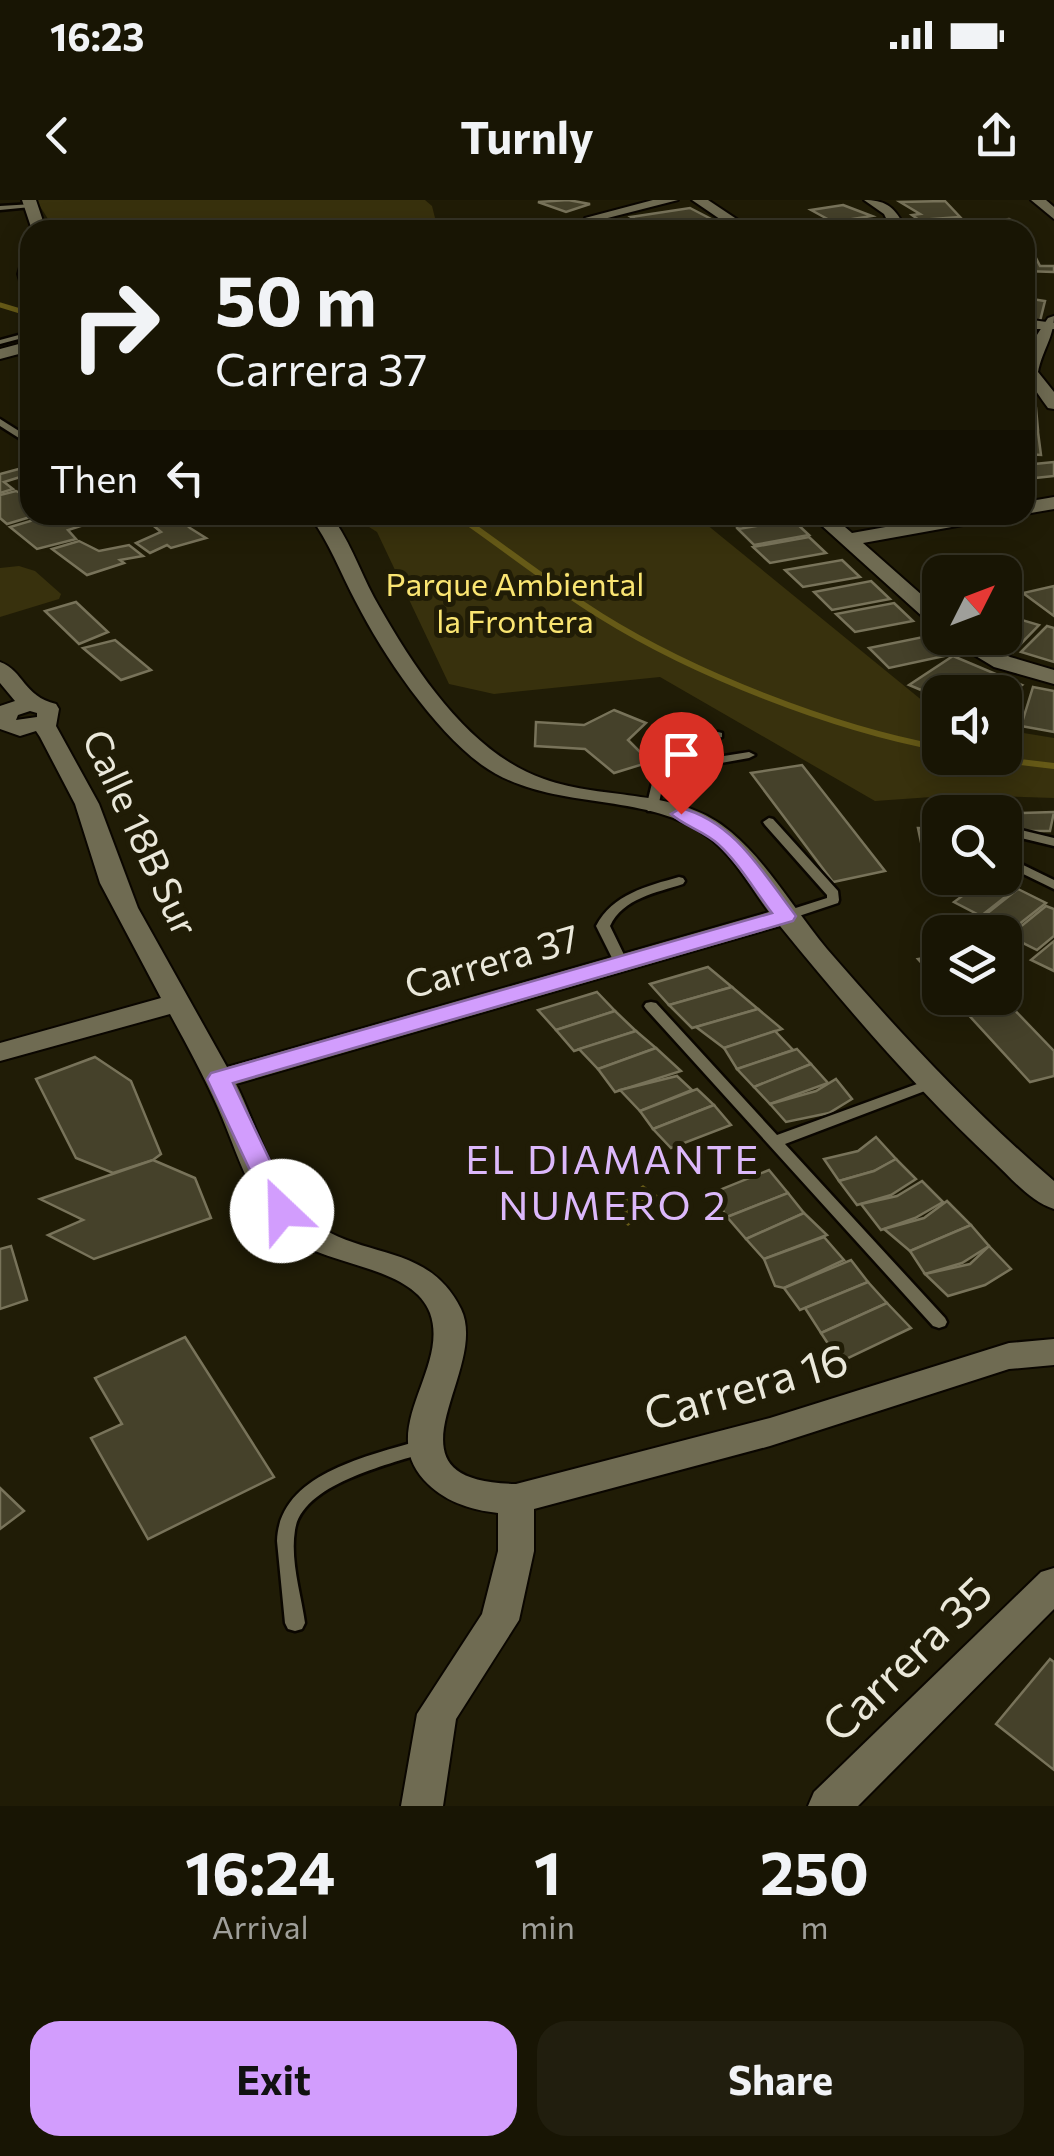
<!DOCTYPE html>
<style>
:root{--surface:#181504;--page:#211e0e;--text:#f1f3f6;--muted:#9f9f9a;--line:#363426;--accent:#d29dfd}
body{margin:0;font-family:Commissioner,sans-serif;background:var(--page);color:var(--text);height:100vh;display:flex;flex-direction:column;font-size:38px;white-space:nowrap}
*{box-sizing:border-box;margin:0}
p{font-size:32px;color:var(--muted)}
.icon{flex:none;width:55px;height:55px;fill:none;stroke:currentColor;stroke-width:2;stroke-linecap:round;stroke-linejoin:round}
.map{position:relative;height:1606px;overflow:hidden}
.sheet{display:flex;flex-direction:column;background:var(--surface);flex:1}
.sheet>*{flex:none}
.guide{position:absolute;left:20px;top:20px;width:1015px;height:305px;border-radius:30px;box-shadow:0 5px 25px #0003,0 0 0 2px var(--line);background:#181504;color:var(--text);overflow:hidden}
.needle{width:65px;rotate:48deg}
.fabs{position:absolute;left:922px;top:355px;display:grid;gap:20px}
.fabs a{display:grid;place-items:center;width:100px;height:100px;border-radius:20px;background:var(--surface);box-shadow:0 5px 25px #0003,0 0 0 2px var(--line);font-size:50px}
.pin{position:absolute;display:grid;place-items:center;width:85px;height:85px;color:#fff;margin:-102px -42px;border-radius:50% 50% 50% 0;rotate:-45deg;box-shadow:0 0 10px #0007}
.pin .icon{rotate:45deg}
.me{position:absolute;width:110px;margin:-55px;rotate:336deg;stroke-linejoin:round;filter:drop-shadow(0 0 8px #0008)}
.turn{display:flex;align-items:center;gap:35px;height:210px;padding:0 30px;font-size:45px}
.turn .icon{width:130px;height:130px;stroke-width:2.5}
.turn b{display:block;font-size:70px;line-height:85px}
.then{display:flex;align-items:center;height:95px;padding:0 30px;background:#0003;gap:20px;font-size:38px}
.eta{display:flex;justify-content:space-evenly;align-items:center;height:170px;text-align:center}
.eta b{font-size:60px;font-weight:700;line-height:70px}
.button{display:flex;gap:20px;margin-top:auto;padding:20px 30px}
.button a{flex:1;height:115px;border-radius:30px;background:var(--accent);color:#111;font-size:40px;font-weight:700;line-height:115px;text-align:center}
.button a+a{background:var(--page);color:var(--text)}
.status{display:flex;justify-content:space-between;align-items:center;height:70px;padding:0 50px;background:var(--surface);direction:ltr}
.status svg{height:28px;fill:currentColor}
header{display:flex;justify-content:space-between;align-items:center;height:130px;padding:0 30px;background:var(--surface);font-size:45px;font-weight:700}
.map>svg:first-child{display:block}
.green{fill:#38310d}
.water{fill:#665a17}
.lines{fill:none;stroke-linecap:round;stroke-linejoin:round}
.stream-far1{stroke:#665a17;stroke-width:5}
.stream{stroke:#665a17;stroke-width:6}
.building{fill:#45412a;stroke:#78735a;stroke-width:2.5}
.service-casing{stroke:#0a0600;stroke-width:5}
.minor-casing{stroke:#0a0600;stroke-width:4}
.tertiary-casing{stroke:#0a0600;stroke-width:4}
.service{fill:#6f6b52;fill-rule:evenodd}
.minor{fill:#6f6b52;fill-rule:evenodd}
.tertiary{fill:#6f6b52;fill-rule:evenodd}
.route{fill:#d29dfd;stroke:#8866a4;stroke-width:2.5}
.labels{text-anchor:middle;stroke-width:10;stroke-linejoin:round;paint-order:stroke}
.far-park-label{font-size:32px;fill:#fae572;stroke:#201c06}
.street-label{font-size:38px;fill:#eae8da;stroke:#201c06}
.neighbourhood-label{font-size:40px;letter-spacing:2.5px;fill:#dcb8fb;stroke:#201c06}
.near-street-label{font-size:45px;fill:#eae8da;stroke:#201c06}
</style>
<div class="status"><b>16:23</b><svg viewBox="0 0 49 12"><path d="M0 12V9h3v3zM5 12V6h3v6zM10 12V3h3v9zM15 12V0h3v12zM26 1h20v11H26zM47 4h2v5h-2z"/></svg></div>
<header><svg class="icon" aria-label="back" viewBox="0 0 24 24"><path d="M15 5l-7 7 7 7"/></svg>Turnly<svg class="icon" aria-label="share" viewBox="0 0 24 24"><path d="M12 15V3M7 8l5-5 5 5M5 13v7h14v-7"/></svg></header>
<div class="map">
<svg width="1054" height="1606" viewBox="0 0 1054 1606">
<rect width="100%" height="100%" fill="#201c06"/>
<g class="green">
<polygon points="36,0 425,0 432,6 438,30 55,30"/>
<polygon points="350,315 695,315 940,515 940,558 1005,558 1005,530 1054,538 1054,598 960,595 875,601 660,477 494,494 449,484 377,332"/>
<polygon points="19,366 35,371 61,394 59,399 0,417 0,368"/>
</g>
<polygon class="water" points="643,985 664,1000 628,1026 608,1011"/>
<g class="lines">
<polyline class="stream-far1" points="0,105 30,114"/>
<g class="stream">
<path d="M457 315C505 348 551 385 601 416 694 474 832 528 940 548"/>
<polyline points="986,558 1054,566"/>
</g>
</g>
<g class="building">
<polygon points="568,0 590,4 566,12 538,2"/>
<polygon points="945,1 960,17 919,20 912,15 920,14 900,2"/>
<polygon points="843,5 872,16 833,22 811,10"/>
<polygon points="690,8 713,20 698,23 711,30 654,30 631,17"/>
<polygon points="1009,19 1021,26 988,30 977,23"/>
<polygon points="1025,58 1036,58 1040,66 1054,66 1054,72 1025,71"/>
<polygon points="1025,98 1045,101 1040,121 1025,119"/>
<polygon points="1025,208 1036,208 1038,230 1025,229"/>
<polygon points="1025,231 1038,232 1041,255 1025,254"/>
<polygon points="1054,262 1054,276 1025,279 1025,265"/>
<polygon points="30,266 30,274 4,282 13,289 0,293 0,274"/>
<polygon points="16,291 30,298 30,315 37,315 7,324 0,318 0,295"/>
<polygon points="85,315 103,319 68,330 76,339 37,349 10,327 47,316 59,323"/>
<polygon points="159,315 180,315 179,318 190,328 206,338 171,348 167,345 150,353 136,343 161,332 155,327 159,325 150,319"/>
<polygon points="721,315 785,315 737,327"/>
<polygon points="793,320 809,335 754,345 738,329"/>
<polygon points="809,337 826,353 770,363 753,347"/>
<polygon points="79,341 99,351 129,345 143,356 120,360 124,363 87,375 52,349"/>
<polygon points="842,360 860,377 803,387 785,370"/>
<polygon points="871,381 890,399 832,410 814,392"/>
<polygon points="1054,386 1054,416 1023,393"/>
<polygon points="76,402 108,432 79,444 45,411"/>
<polygon points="894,403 913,421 855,432 836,414"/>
<polygon points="1005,415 1039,425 1013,452 967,438 1005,438"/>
<polygon points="1047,426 1054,428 1054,462 1021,452"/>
<polygon points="928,436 949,455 889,468 869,448"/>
<polygon points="115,440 151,470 121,480 83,448"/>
<polygon points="953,456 1022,485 1005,497 1005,492 940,492 940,498 909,485"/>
<polygon points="1033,487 1054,491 1054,532 1021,526"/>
<polygon points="614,510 646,523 628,540 650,562 614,573 585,549 535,546 536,522 584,525"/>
<polygon points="802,565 885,671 833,682 751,573"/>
<polygon points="1054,612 1050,631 1022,631 1022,613"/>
<polygon points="918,628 940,629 940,648 922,647"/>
<polygon points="987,678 1001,678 1019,686 981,716 954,702"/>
<polygon points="1018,689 1046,703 1008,733 980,719"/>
<polygon points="1046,706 1054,709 1054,736 1037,750 1009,736"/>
<polygon points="1054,741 1054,771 1031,760"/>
<polygon points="940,755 940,783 918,759"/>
<polygon points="708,767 732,787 669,805 650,784"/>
<polygon points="732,787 758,809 692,828 669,805"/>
<polygon points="597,792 615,811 556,830 538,810"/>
<polygon points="953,798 1003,798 1054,851 1054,876 1030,882"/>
<polygon points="758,809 782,829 724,848 696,827"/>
<polygon points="615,811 636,831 574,851 556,830"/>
<polygon points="636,831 656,848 598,869 579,849"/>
<polygon points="775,831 793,850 737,869 724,848"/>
<polygon points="656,848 681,871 615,892 598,869"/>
<polygon points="797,849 811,864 754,887 737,869"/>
<polygon points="95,857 131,881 161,954 153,960 113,973 76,958 36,879"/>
<polygon points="811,864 828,883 770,904 754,887"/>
<polygon points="677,876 692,890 640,911 620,890"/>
<polygon points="836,879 852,899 829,913 786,922 770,904 816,891"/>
<polygon points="697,889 714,905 653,929 640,911"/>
<polygon points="714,905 731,925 671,948 653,929"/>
<polygon points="876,937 896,959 874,971 839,981 824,959 858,951"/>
<polygon points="896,959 916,979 891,995 857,1005 839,981 874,971"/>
<polygon points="153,960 195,978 211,1018 94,1059 48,1035 83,1020 40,999"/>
<polygon points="769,970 788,993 727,1017 712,993"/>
<polygon points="922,981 943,1002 915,1018 881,1030 861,1004 897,996"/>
<polygon points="788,993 804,1013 746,1039 727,1017"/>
<polygon points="947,1001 971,1025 910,1051 884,1029 924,1018"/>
<polygon points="804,1013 827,1035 764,1059 746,1039"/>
<polygon points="971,1025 989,1046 962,1063 925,1074 910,1051"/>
<polygon points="824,1037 844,1060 784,1088 775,1086 764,1059"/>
<polygon points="11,1046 27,1100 0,1109 0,1049"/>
<polygon points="989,1046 1011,1069 985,1085 948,1096 925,1074 970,1064"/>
<polygon points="851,1060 868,1082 800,1110 784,1088"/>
<polygon points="868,1082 887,1103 821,1133 805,1108"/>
<polygon points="887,1103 911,1128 840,1162 821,1133"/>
<polygon points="185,1137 274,1277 148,1339 91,1238 122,1224 95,1178"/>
<polygon points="0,1288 24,1311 0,1329"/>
<polygon points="1050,1459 1054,1462 1054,1570 996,1524"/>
</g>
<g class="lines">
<defs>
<g id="service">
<polygon points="33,4 31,7 0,10 0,6"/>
<polygon points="30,132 30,136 0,144 0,140"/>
<polygon points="0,219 30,238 30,245 0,226"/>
<polygon points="718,532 722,533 722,537 676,549 670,553 667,565 749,552 755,555 749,558 665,573 658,608 656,611 648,611 646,608 660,550 668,544"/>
<polygon points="769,618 773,619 838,691 839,700 838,703 790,719 780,719 778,716 780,713 827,698 827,695 765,625 763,622"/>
<polygon points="1021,630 1054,638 1054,646 1021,638 1005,642 1005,634"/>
<polygon points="1005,656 1054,680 1054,689 1005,665"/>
<path d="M679 677 683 678 685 681 683 684C656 693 623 698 610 726L629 765 622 769 617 768 596 726C613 694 647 686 679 677Z"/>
<polygon points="651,802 656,803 777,935 928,880 938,880 940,883 938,886 785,944 945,1118 947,1122 945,1126 939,1128 933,1126 646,809 644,806 646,803"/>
<path d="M424 1239 430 1241 433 1246 430 1251C392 1264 302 1283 295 1330 290 1360 301 1394 305 1423L302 1429 295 1431 288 1429 285 1423 277 1341C279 1272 371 1256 424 1239Z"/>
</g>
<g id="minor">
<polygon points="22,0 36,0 46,30 32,30"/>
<polygon points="653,0 678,0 592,22 585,18"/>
<polygon points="692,0 708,0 753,30 736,30"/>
<path d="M864 0C884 0 894 6 903 24L899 30H885L889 24 884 14Z"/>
<polygon points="30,53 30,93 22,88 18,74 23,57"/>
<polygon points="1025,119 1054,123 1054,129 1025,129"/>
<polygon points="30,141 30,151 0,159 0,149"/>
<polygon points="1054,297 1054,309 1025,314 1025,302"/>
<path d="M309 315H329L335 321C354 349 363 380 380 408 417 473 471 554 544 579 605 601 679 587 731 632 767 662 796 712 827 749 898 831 971 910 1054 981V1009C1031 1002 1011 978 994 962 916 889 847 808 780 726L236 884C256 923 274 990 308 1018 358 1061 427 1040 461 1109 491 1171 372 1282 516 1284L770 1218 1009 1143 1054 1139V1165L1009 1169 770 1246 534 1309V1351L519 1420 456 1519 443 1606H401L417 1514 482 1414 498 1351V1313C470 1310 443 1301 424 1280 377 1228 450 1168 430 1113 412 1065 323 1066 286 1035 251 1006 236 948 218 908 204 876 187 845 170 814L0 861V843L161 798 100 683 75 604 40 537 36 531 20 536 0 529V506L15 501 0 483V462C24 471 23 496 56 504L59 509 56 526 99 604 138 708 227 867 769 712C751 688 736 660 712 640 649 588 552 615 482 565 434 530 383 455 356 402 340 372 330 343 309 315ZM30 511 37 513V517L16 520 18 515Z"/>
<polygon points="810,315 831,315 852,333 953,315 995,315 985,321 863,343 940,411 940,428 933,426"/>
<polygon points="946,438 972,438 1010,457 1054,470 1054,484 994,467"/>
<polygon points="1054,1368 1054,1409 858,1606 808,1606 814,1592 1041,1372"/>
</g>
<g id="tertiary">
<polygon points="1031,0 1046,0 1054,7 1054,19"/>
<path d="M1054 116C1054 137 1042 151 1038 172L1054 192V209L1048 208C1017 166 1020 160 1048 118Z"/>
</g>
</defs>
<use href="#service" class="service-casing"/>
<use href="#minor" class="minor-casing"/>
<use href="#tertiary" class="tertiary-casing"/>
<use href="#service" class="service"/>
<use href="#minor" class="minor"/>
<use href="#tertiary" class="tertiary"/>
</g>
<path class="route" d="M681 608C734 622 761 670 793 712L796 716 793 721 233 883 294 1011 291 1017H272L207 879 211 873 772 713C755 691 739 663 718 644 704 631 684 626 671 614Z"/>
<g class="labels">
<g class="far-park-label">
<text x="515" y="396">Parque Ambiental<tspan x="515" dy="37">la Frontera</tspan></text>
</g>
<g class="street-label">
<text transform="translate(140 633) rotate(65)" y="13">Calle 18B Sur</text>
<text transform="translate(492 762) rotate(-16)" y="13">Carrera 37</text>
</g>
<g class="neighbourhood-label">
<text x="613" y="974">EL DIAMANTE<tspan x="613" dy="46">NUMERO 2</tspan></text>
</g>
<g class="near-street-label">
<text transform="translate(746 1187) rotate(-16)" y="16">Carrera 16</text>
<text transform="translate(907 1459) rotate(-44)" y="16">Carrera 35</text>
</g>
</g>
</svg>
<div class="fabs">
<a><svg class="needle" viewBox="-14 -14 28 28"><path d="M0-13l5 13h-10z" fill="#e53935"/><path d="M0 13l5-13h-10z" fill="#9f9f9a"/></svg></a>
<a><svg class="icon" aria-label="sound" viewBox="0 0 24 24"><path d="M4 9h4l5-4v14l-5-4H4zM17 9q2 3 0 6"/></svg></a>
<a><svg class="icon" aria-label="search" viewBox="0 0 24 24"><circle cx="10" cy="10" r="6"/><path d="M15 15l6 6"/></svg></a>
<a><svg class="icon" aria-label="layers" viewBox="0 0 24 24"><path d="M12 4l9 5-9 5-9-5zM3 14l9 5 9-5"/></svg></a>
</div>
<div class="pin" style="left:681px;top:614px;background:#d93025"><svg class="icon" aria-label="arrive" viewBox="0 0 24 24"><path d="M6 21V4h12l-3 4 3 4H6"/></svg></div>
<svg class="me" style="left:282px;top:1011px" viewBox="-20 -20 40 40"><circle r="19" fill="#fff"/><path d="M0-13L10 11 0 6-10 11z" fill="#d29dfd"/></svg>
<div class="guide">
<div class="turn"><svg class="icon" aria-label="right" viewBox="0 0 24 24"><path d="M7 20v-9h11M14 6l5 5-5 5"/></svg><div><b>50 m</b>Carrera 37</div></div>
<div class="then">Then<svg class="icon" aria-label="left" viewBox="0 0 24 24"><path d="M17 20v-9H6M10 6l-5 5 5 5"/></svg></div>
</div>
</div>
<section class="sheet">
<div class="eta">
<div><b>16:24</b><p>Arrival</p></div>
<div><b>1</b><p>min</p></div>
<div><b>250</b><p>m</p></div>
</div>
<div class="button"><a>Exit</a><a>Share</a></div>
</section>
